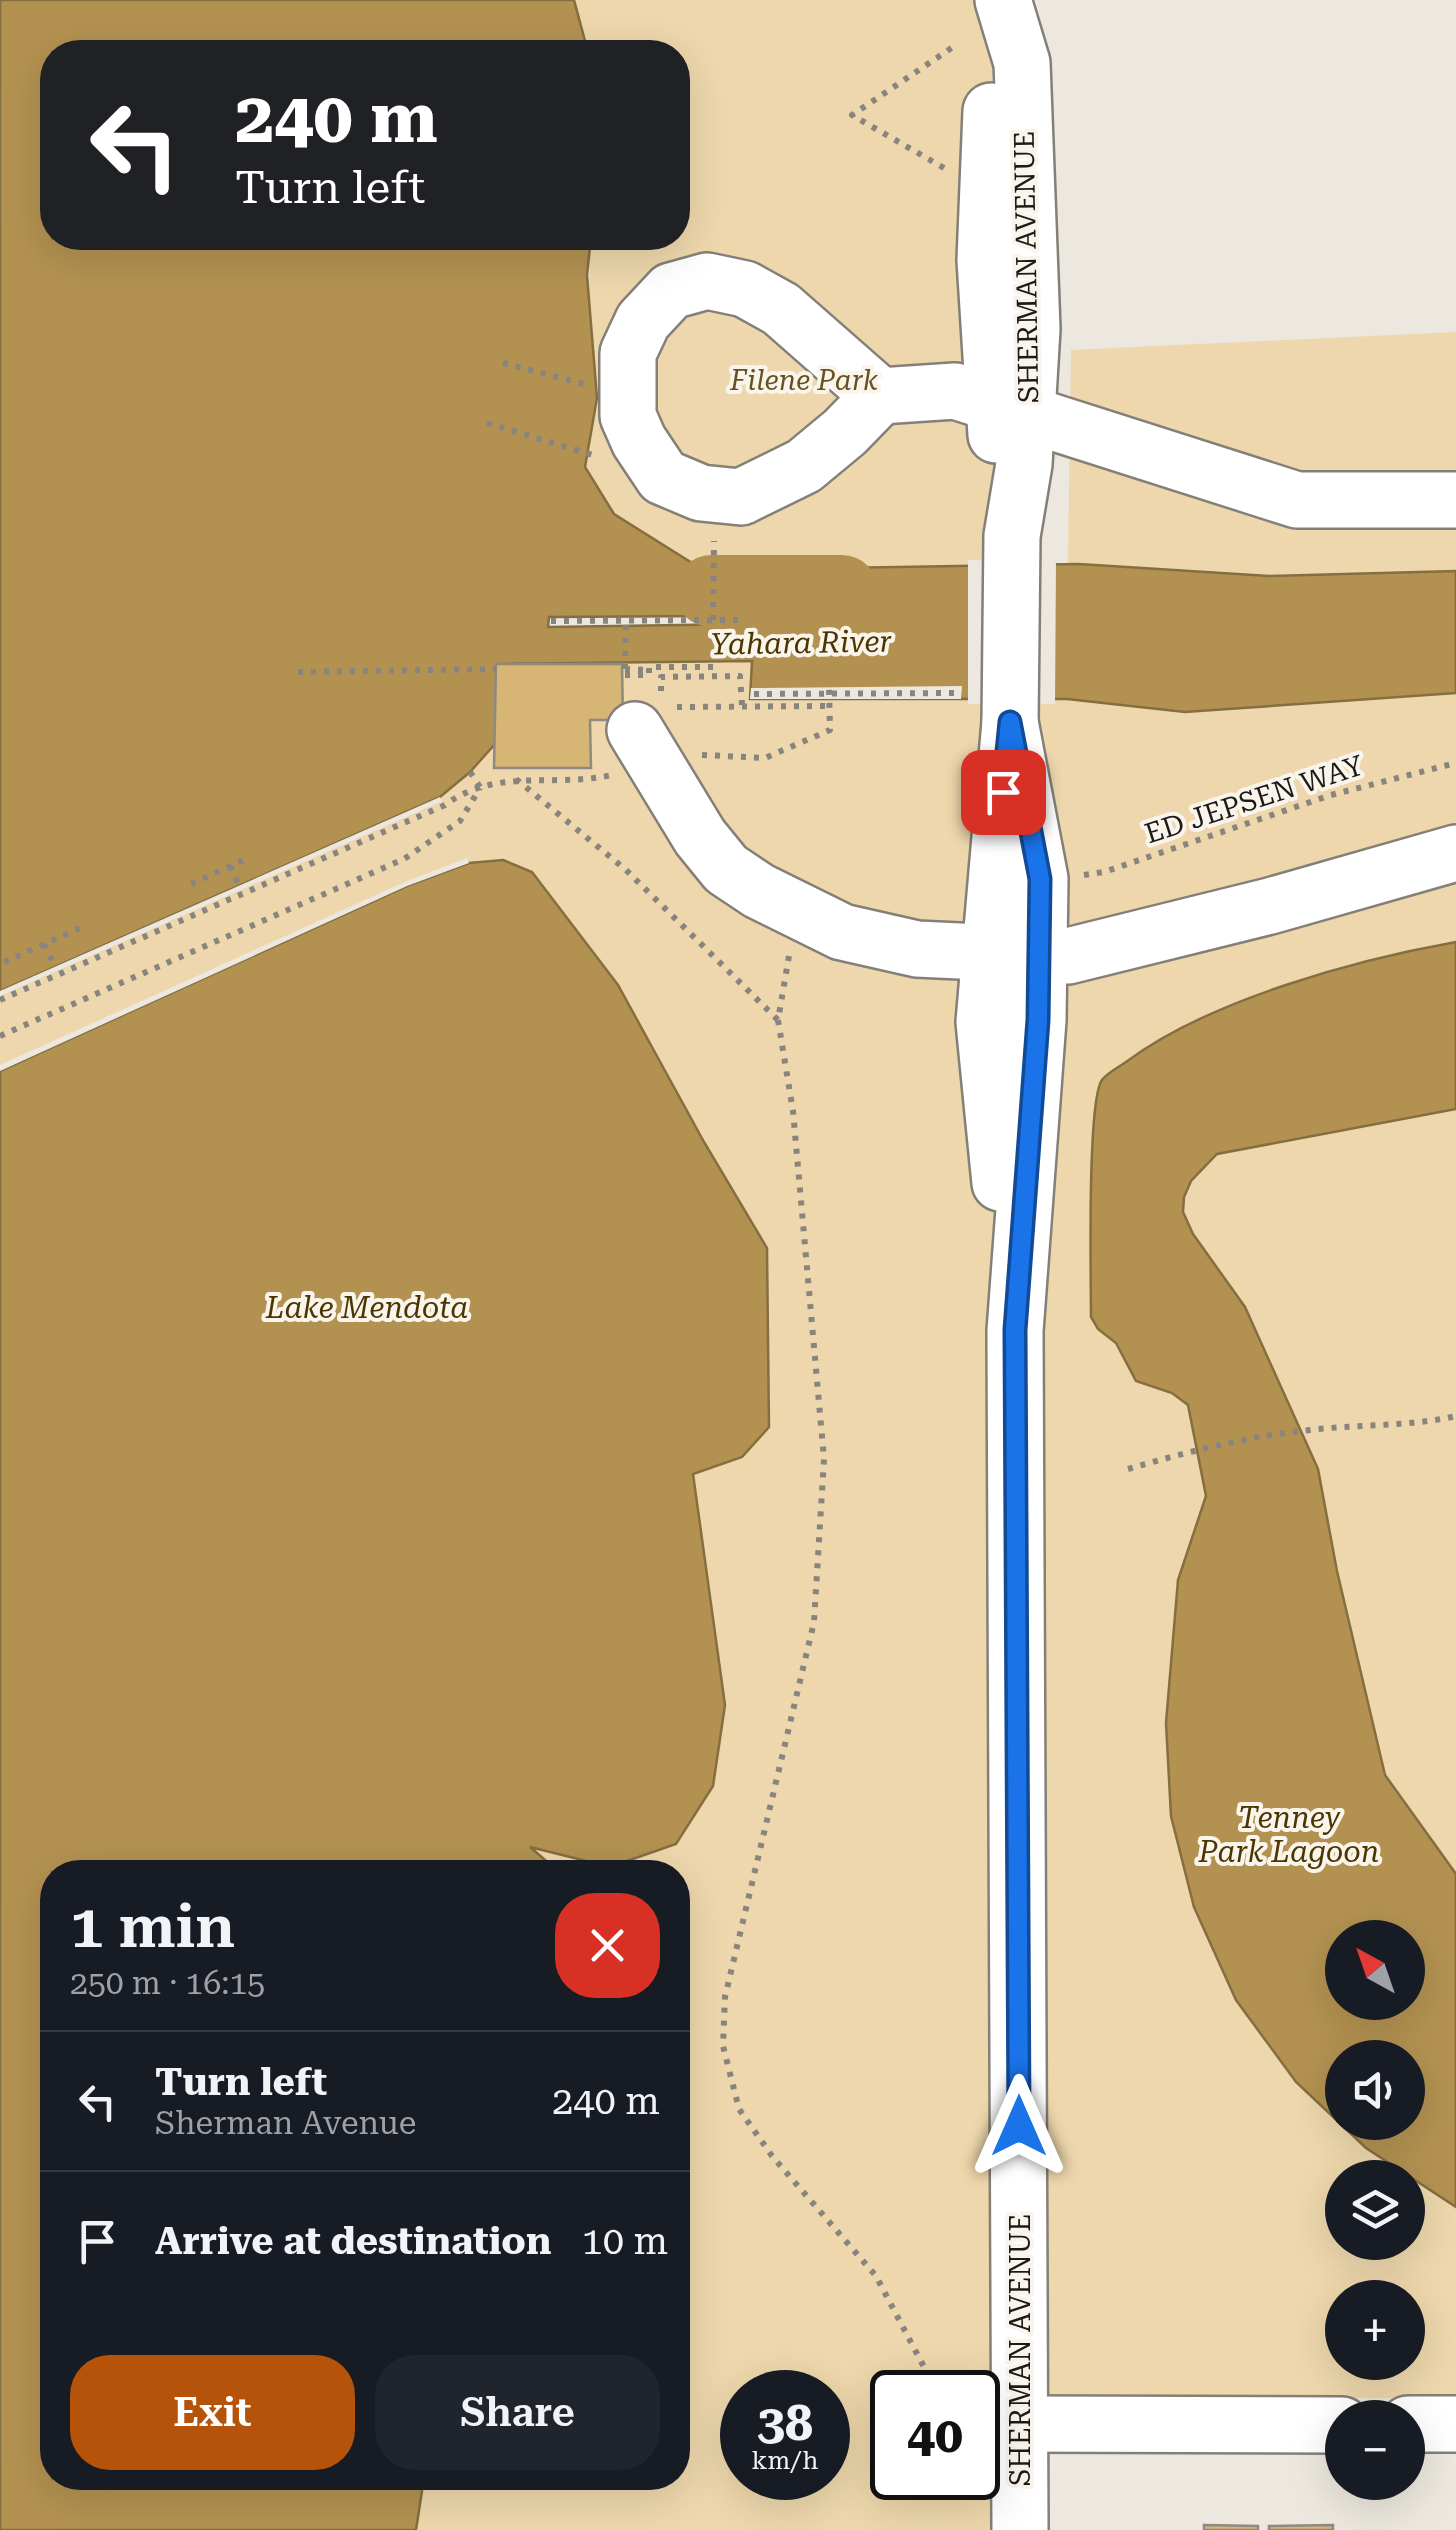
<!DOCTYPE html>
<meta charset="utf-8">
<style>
:root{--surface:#171b24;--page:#20242c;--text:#f1f3f6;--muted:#9ea1a6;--line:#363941;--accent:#b45309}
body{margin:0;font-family:"Roboto Serif",serif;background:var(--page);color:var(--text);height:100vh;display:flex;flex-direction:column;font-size:38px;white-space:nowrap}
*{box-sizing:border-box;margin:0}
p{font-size:32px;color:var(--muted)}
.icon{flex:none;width:55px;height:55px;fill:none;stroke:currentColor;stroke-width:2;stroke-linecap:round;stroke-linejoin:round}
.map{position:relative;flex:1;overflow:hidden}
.details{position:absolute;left:40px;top:1860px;width:650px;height:630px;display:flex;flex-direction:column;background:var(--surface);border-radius:40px;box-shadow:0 10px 40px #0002}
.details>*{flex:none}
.guide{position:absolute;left:40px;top:40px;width:650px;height:210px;border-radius:40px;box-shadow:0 10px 40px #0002;background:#202124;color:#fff;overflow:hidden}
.needle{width:65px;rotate:320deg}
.tools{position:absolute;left:1325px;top:1920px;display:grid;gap:20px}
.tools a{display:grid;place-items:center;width:100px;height:100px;border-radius:50%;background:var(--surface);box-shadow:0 10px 40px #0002;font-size:50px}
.speed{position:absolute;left:720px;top:2370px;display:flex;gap:20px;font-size:50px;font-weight:700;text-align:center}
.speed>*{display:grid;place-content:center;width:130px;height:130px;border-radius:50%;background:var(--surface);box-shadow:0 10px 40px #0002;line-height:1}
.speed small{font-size:25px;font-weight:400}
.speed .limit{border:5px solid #111;border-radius:15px;background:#fff;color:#111}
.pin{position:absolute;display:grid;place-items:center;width:85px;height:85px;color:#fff;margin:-42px;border-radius:20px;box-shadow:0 5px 15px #0006}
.me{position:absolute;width:110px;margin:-55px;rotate:0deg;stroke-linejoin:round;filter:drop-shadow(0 0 8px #0008)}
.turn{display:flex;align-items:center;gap:35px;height:210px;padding:0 30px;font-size:45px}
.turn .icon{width:130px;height:130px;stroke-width:2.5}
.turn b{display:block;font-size:70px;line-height:85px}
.round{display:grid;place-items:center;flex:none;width:105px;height:105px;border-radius:40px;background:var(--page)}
.headline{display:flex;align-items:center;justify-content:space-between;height:170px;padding:0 30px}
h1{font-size:60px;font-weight:600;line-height:75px}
.action{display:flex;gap:20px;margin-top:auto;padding:20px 30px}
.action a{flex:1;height:115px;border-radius:40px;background:var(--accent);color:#fff;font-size:40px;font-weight:600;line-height:115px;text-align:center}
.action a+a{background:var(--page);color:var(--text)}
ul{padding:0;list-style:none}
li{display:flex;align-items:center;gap:30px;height:140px;padding:0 30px;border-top:2px solid var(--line)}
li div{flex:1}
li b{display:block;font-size:38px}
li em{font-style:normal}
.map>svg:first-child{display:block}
.green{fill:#eed7ac;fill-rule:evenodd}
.water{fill:#b39251;stroke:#856e40;stroke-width:2.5;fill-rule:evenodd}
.pier{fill:#ece8df}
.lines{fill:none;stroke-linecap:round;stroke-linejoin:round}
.river{stroke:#b39251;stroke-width:72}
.building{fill:#d7b574;stroke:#8e8a82;stroke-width:2.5}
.minor-casing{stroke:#848078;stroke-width:60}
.path{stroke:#88857f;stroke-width:6;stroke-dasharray:5 8;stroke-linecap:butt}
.minor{stroke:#fff;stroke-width:55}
.path-bridge{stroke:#88857f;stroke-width:6;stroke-dasharray:5 8;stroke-linecap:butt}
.route-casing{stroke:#114b97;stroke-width:25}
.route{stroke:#1a73e8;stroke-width:18}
.labels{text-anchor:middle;stroke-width:8;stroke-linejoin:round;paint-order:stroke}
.street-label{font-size:28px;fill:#1b1a17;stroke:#faf5ec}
.park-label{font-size:28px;font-style:italic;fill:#68511f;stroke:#faf5ec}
.water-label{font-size:30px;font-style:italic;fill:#4c3600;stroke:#faf5ec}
</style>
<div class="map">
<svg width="1456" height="2530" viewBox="0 0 1456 2530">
<rect width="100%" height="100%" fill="#ece8df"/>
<g class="green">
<path d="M574 0H995L985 260 1018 564 705 570 614 514 585 467C602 392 584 314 591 238H678V52H588Z"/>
<path d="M1456 332V2398L1110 2399 992 2418V2530H416L424 2478H678V1872H559L528 1846 610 1867 676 1844 700 1545 693 1473 742 1457 767 1248 532 872 503 860 407 886 0 1071V991L440 797 470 772 495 744 496 664 752 661 750 699H1066L1071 350ZM1342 1938H1408V2002H1342ZM1342 2058H1408V2122H1342ZM1342 2178H1408V2242H1342ZM1342 2298H1408V2362H1342ZM742 2392H828V2478H742ZM892 2392H978V2478H892Z"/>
</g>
<g class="water">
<polygon points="0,0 574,0 588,52 52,52 52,238 591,238 587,275 597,398 585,467 614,514 697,566 711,570 711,616 549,617 548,627 748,624 747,616 718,616 719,597 741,596 740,589 720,588 719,570 1079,564 1269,576 1456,571 1456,693 1185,712 1067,699 750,699 752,661 497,664 495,744 470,772 440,797 0,991"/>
<polygon points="503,860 532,872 618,985 704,1142 767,1248 769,1427 742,1457 693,1474 725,1705 713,1786 676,1844 610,1867 530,1847 559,1872 52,1872 52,2478 424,2478 416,2530 0,2530 0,1071 407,886 469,863"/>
<path d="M1456 942V1109L1217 1154 1191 1181 1184 1197 1183 1212 1193 1234 1245 1307 1318 1469 1337 1571 1385 1775 1456 1874V2207L1366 2148 1296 2082 1236 2000 1194 1907 1171 1816 1166 1723 1178 1580 1206 1496 1188 1405 1172 1393 1136 1381 1116 1343 1098 1329 1091 1317C1091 1280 1087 1101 1102 1080 1107 1073 1119 1067 1126 1062 1209 1000 1355 960 1456 942ZM1342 1938H1408V2002H1342ZM1342 2058H1408V2122H1342Z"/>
</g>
<g class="pier">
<polygon points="1056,559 1055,704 968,704 968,560"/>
<polygon points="962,686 961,699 750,699 751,688"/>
<polygon points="440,797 442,801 0,996 0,991"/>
<polygon points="467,858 469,863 407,886 0,1071 0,1065 405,882"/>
</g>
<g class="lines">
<polyline class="river" points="711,591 842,591"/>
</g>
<g class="building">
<polygon points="496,664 622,664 623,720 590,720 591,768 494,768"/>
<polygon points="1204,2525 1258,2526 1258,2530 1204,2530"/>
<polygon points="1333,2525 1333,2530 1269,2530 1269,2526"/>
</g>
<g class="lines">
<defs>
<g id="minor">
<polyline points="991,111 985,260 996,435"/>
<polygon points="707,281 745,289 781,309 880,396 845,432 804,466 741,497 701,493 663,477 639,441 628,416 628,353 643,321 671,291"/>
<polyline points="880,396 955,391 1297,500 1456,500"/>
<polyline points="1010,722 1040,879 1038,1020 1015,1331 1020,2530"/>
<polyline points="635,730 700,837 726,869 759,891 842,932 917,949 1068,956 1270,906 1456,853"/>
<polyline points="1000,1183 984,1022 1010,722 1012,536 1024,464 1032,329 1022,63 1003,0"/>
<polyline points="1020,2424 1342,2425"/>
<polyline points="1408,2424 1456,2424"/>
</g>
</defs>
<use href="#minor" class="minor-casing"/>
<g class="path">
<polyline points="944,168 852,115 956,45"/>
<polyline points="503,363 584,384"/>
<polyline points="487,423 596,456"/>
<polyline points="713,620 714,541"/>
<polyline points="551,621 743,620"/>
<polyline points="625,669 649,670"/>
<polyline points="298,672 496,669"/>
<polyline points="625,675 649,675 649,667 713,667"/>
<polyline points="661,691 661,677 740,676 742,705"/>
<polyline points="754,694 957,693"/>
<polyline points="677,707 829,706"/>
<polyline points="702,755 765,758 830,730 829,687"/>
<polyline points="470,772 480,787"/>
<polyline points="516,779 626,870 778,1020"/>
<polyline points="230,866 239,886"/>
<polyline points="1084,875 1104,872 1331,795 1456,763"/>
<polyline points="191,884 244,860"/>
<polyline points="44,944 55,967"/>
<polyline points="789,956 778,1020 793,1111 824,1459 814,1622 725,1997 723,2046 739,2109 772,2156 876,2276 924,2367"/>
<polyline points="4,962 85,926"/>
<path d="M0 1000 445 805C496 767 554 788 612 775"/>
<polyline points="0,1036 404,859 460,821 480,788"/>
<path d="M1128 1469C1187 1452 1249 1436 1310 1430 1359 1424 1408 1427 1456 1416"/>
</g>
<use href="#minor" class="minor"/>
<polyline class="path-bridge" points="625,669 626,618"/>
</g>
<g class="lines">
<defs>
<polyline id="route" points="1003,792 1010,722 1040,879 1038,1020 1015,1330 1019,2126"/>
</defs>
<use href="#route" class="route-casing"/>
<use href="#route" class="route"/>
</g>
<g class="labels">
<g class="street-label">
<text transform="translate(1026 267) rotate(-91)" y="10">SHERMAN AVENUE</text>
<text transform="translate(1254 799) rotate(-18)" y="10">ED JEPSEN WAY</text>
<text transform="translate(1020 2350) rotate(-90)" y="10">SHERMAN AVENUE</text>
</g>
<g class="park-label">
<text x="804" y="390">Filene Park</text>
</g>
<g class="water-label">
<text transform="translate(801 643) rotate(-1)" y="10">Yahara River</text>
<text x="367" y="1318">Lake Mendota</text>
<text x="1289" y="1828">Tenney<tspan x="1289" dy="34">Park Lagoon</tspan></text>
</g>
</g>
</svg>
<div class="tools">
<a><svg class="needle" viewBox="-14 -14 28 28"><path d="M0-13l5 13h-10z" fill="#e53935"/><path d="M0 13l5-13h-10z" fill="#9ea1a6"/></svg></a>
<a><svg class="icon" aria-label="sound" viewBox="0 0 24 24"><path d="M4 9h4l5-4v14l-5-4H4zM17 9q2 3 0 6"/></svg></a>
<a><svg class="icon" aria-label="layers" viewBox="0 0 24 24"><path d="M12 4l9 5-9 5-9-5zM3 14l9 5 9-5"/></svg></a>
<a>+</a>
<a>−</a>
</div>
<div class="speed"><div>38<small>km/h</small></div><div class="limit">40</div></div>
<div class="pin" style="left:1003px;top:792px;background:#d93025"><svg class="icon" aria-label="arrive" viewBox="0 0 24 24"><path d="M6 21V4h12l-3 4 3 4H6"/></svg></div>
<svg class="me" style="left:1019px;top:2126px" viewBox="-20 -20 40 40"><path d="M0-17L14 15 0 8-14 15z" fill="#1a73e8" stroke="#fff" stroke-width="4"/></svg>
<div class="guide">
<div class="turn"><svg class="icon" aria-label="left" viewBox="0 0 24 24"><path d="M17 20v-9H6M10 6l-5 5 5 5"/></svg><div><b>240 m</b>Turn left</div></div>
</div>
<section class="details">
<div class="headline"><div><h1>1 min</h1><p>250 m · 16:15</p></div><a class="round" style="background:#d93025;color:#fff"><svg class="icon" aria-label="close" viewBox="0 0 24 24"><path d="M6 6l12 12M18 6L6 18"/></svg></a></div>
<ul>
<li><svg class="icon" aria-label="left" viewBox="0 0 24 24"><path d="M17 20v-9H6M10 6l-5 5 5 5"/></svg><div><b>Turn left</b><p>Sherman Avenue</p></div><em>240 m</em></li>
<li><svg class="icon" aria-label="arrive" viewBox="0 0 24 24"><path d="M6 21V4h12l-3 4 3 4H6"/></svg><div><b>Arrive at destination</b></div><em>10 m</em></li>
</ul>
<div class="action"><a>Exit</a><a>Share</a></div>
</section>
</div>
